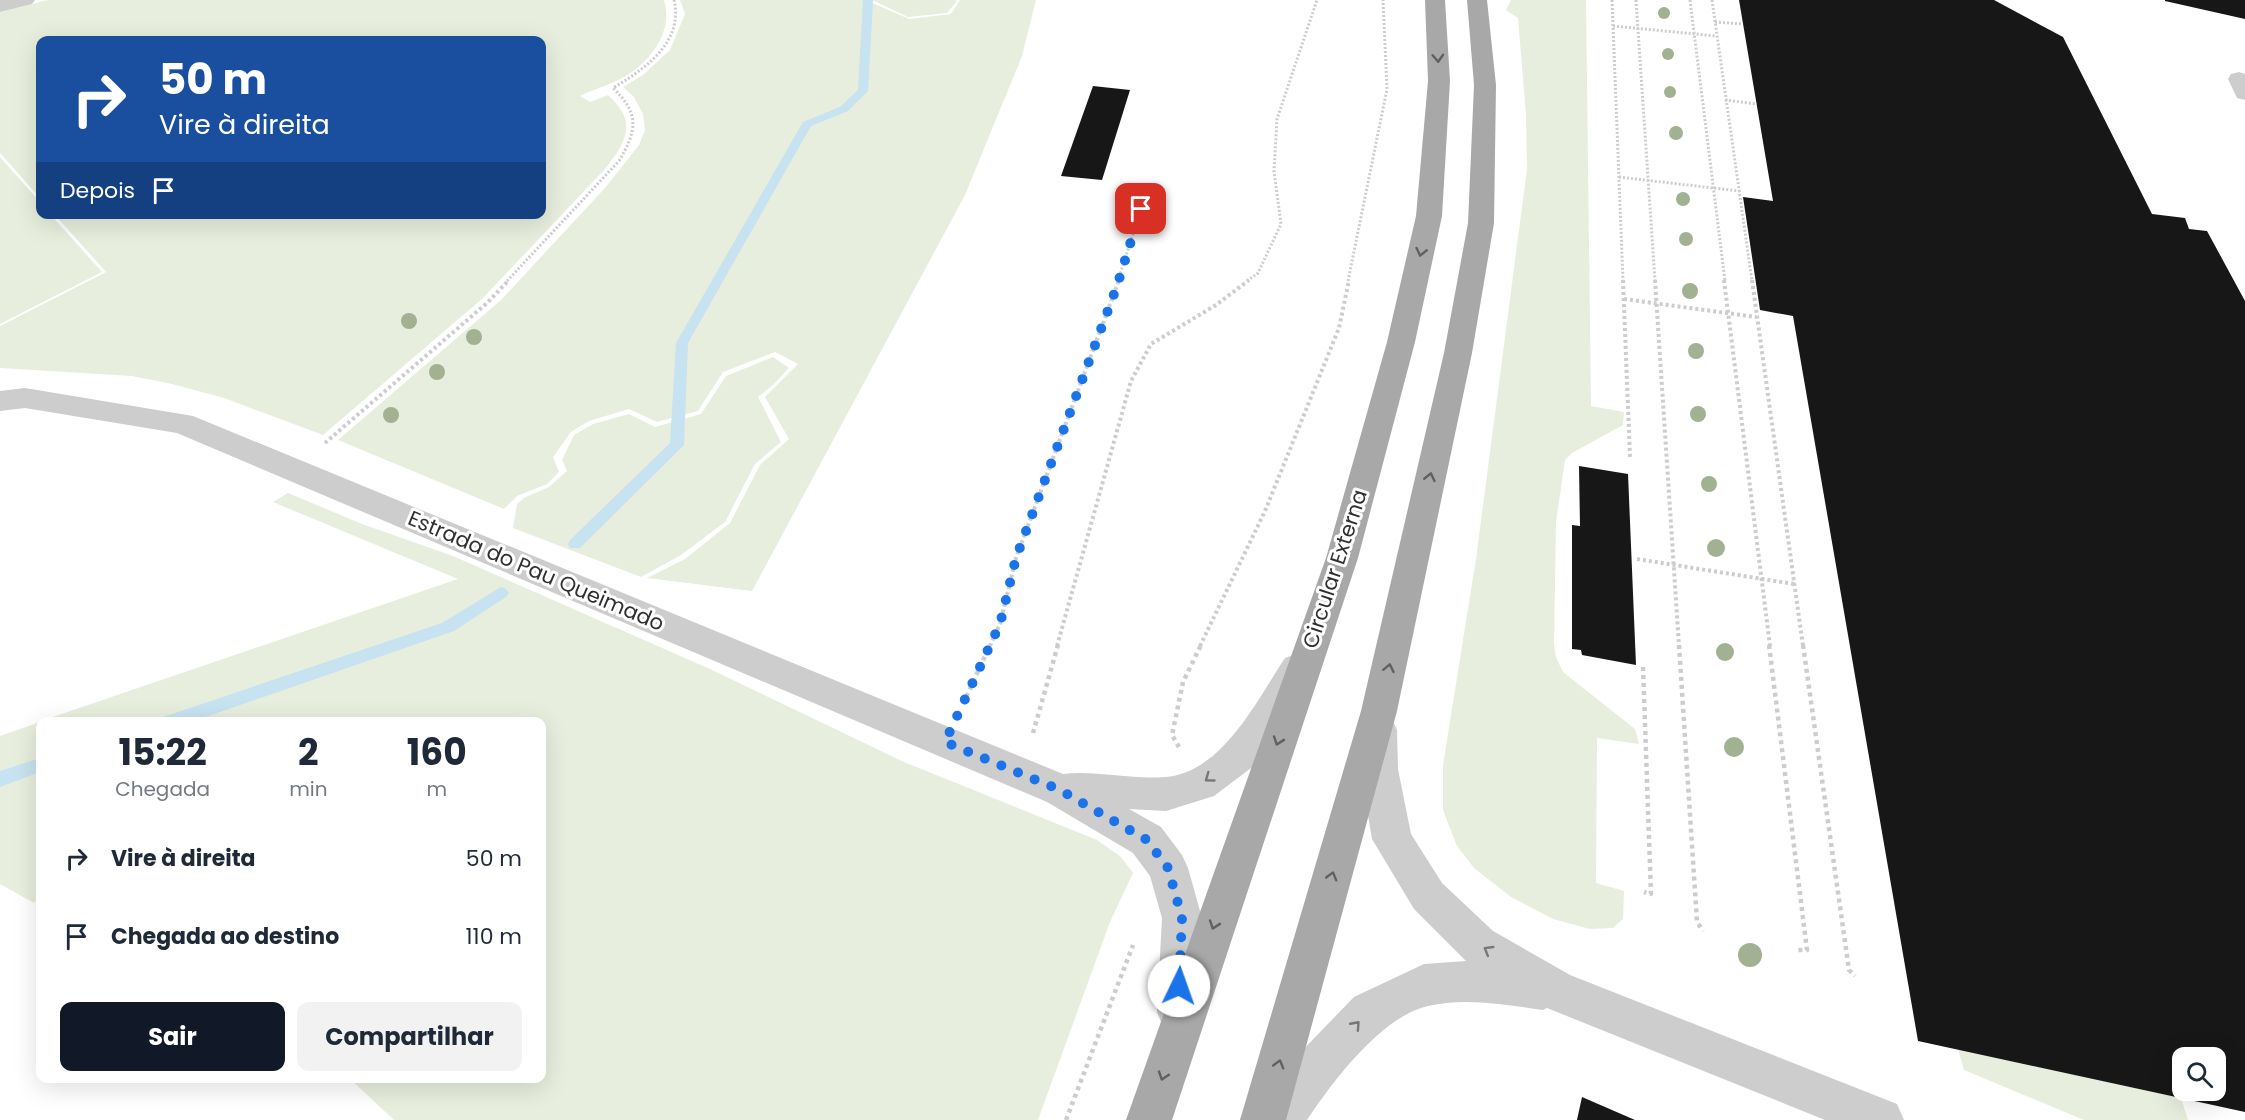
<!DOCTYPE html>
<html lang="pt">
<meta charset="utf-8">
<style>
:root{--surface:#fff;--page:#f2f2f3;--text:#1f2937;--muted:#747a83;--accent:#111827}
body{margin:0;font-family:Poppins,sans-serif;background:var(--page);color:var(--text);height:100vh;display:flex;flex-direction:column;font-size:22px;white-space:nowrap}
*{box-sizing:border-box;margin:0}
p{font-size:20px;color:var(--muted)}
.icon{flex:none;width:33px;height:33px;fill:none;stroke:currentColor;stroke-width:2;stroke-linecap:round;stroke-linejoin:round}
.map{position:relative;flex:1;overflow:hidden}
.side{position:absolute;left:36px;top:717px;width:510px;height:366px;display:flex;flex-direction:column;background:var(--surface);border-radius:12px;box-shadow:0 6px 24px #0002}
.side>*{flex:none}
.guide{position:absolute;left:36px;top:36px;width:510px;height:183px;border-radius:12px;box-shadow:0 6px 24px #0002;background:#1a4fa0;color:#fff;overflow:hidden}
.tools{position:absolute;left:2172px;top:1047px;display:grid;gap:12px}
.tools a{display:grid;place-items:center;width:54px;height:54px;border-radius:12px;background:var(--surface);box-shadow:0 6px 24px #0002;font-size:30px}
.pin{position:absolute;display:grid;place-items:center;width:51px;height:51px;color:#fff;margin:-26px;border-radius:12px;box-shadow:0 3px 9px #0006}
.me{position:absolute;width:66px;margin:-33px;rotate:3deg;stroke-linejoin:round;filter:drop-shadow(0 0 4px #0008)}
.turn{display:flex;align-items:center;gap:21px;height:126px;padding:0 24px;font-size:27px}
.turn .icon{width:78px;height:78px;stroke-width:2.5}
.turn b{display:block;font-size:42px;line-height:51px}
.then{display:flex;align-items:center;height:57px;padding:0 24px;background:#0003;gap:12px;font-size:22px}
.eta{display:flex;justify-content:space-evenly;align-items:center;height:102px;text-align:center}
.eta b{font-size:36px;font-weight:700;line-height:42px}
.primary-button{display:flex;gap:12px;margin-top:auto;padding:12px 24px}
.primary-button a{flex:1;height:69px;border-radius:12px;background:var(--accent);color:#fff;font-size:24px;font-weight:700;line-height:69px;text-align:center}
.primary-button a+a{background:var(--page);color:var(--text)}
ul{padding:0;list-style:none}
li{display:flex;align-items:center;gap:18px;height:78px;padding:0 24px}
li div{flex:1}
li b{display:block;font-size:22px}
li em{font-style:normal}
.map>svg:first-child{display:block}
.green{fill:#e7eedd}
.lines{fill:none;stroke-linecap:round;stroke-linejoin:round}
.stream{fill:#c7e2f0;fill-rule:evenodd}
.building{fill:#171717;fill-rule:evenodd}
.path-far2{stroke:#cdcdcd;stroke-width:3;stroke-dasharray:2 2;stroke-linecap:butt}
.path-far1{stroke:#cdcdcd;stroke-width:4;stroke-dasharray:3 3;stroke-linecap:butt}
.path{stroke:#cdcdcd;stroke-width:4.5;stroke-dasharray:4 4;stroke-linecap:butt}
.minor{fill:#cdcdcd;fill-rule:evenodd}
.tertiary{fill:#cdcdcd;fill-rule:evenodd}
.primary{fill:#a8a8a8;fill-rule:evenodd}
.tree{fill:#a2b192}
.oneway{stroke:#606060}
.oneway2{stroke:#777}
.route{stroke:#1a73e8;stroke-width:10;stroke-dasharray:0 18}
.labels{text-anchor:middle;stroke-width:6;stroke-linejoin:round;paint-order:stroke}
.street-label{font-size:21px;fill:#303030;stroke:#fff}
</style>
<div class="map">
<svg width="2245" height="1120" viewBox="0 0 2245 1120">
<rect width="100%" height="100%" fill="#fff"/>
<g class="green">
<path d="M48 0H664C673 29 654 56 632 72 617 83 596 88 580 96L590 102 608 95C638 122 627 141 605 169L482 299 323 435 224 398 172 384 132 376 0 368V326L106 272 55 215 542 214V40H40V198L0 153V12Z"/>
<polygon points="680,0 866,0 909,19 951,14 960,0 1036,0 1022,56 965,195 752,591 647,578 685,559 730,523 760,465 789,439 765,397 798,364 775,352 723,372 698,411 657,422 629,409 589,421 571,432 553,457 559,472 547,484 517,496 504,509 338,440 501,300 605,188 639,145 645,130 643,114 634,97 623,87 643,75 670,50 685,14"/>
<polygon points="872,0 955,0 957,1 947,13 908,17"/>
<polygon points="1511,0 1586,0 1591,406 1624,412 1623,425 1572,453 1565,460 1556,522 1554,644 1556,657 1563,672 1635,729 1639,744 1597,738 1596,883 1624,891 1623,919 1613,928 1590,929 1553,919 1511,897 1474,868 1457,846 1443,810 1443,765 1476,559 1527,169 1526,115 1518,18 1506,10"/>
<polygon points="0,157 40,202 40,214 51,215 102,272 0,324"/>
<polygon points="773,357 789,368 773,385 758,397 781,442 755,464 725,522 681,555 641,577 513,528 517,504 524,498 549,487 567,471 562,460 574,435 593,424 629,414 655,427 701,414 726,376"/>
<polygon points="288,493 362,524 453,556 710,669 904,762 1097,840 1121,857 1133,873 1110,922 1038,1120 394,1120 350,1079 542,1078 542,722 41,721 458,579 273,502"/>
<polygon points="40,722 40,897 34,903 0,884 0,736"/>
<polygon points="1958,1049 2181,1098 2188,1120 2084,1120 1964,1070"/>
</g>
<g class="lines">
<g class="stream">
<polygon points="863,0 873,0 868,91 848,111 811,126 688,343 684,445 580,548 570,548 568,544 570,540 670,443 676,343 803,122 840,107 858,90"/>
<polygon points="501,587 506,589 509,593 506,597 454,631 191,722 161,722 163,717 169,715 442,623"/>
<polygon points="40,758 40,772 0,787 0,771"/>
</g>
</g>
<g class="building">
<path d="M1739 0H1994L2063 37 2152 214 2185 218 2189 229 2207 231 2245 301V1112L1918 1041 1793 316 1760 310 1743 197 1773 201ZM2182 1058H2216V1090H2182Z"/>
<polygon points="2165,0 2245,0 2245,19 2165,1"/>
<polygon points="1093,86 1130,90 1102,180 1061,176"/>
<polygon points="1579,466 1628,474 1636,665 1582,655 1581,650 1572,649 1572,525 1580,526"/>
<polygon points="1582,1097 1635,1120 1577,1120"/>
</g>
<g class="lines">
<g class="path-far2">
<polyline points="1612,0 1623,281"/>
<polyline points="1636,0 1655,281"/>
<polyline points="1690,0 1725,281"/>
<polyline points="1712,0 1752,281"/>
<polyline points="1715,22 1743,24"/>
<polyline points="1613,26 1716,36"/>
<polyline points="1725,100 1757,104"/>
<polyline points="1619,177 1739,191"/>
<path d="M507 281 619 161C637 130 640 114 613 88 645 69 684 42 674 0"/>
<polyline points="1118,281 1141,209"/>
<polyline points="1247,281 1258,273 1281,224 1274,171 1277,119 1317,0"/>
<polyline points="1348,281 1387,89 1383,0"/>
</g>
<g class="path-far1">
<polyline points="1623,280 1630,457"/>
<polyline points="1655,280 1679,646"/>
<polyline points="1724,280 1770,646"/>
<polyline points="1752,280 1803,646"/>
<polyline points="1624,299 1756,317"/>
<polyline points="325,443 487,303 509,280"/>
<polyline points="1637,559 1794,584"/>
<polyline points="990,646 1000,624 1016,558 1119,280"/>
<polyline points="1057,646 1131,381 1151,344 1216,305 1249,280"/>
<polyline points="1200,646 1265,511 1339,328 1349,280"/>
</g>
<g class="path">
<polyline points="1679,645 1697,922 1703,931"/>
<polyline points="1769,645 1807,950 1797,950"/>
<polyline points="1803,645 1849,970 1855,976"/>
<polyline points="1643,667 1651,894 1644,892"/>
<polyline points="963,704 990,645"/>
<polyline points="1033,733 1058,645"/>
<polyline points="1179,747 1172,735 1183,682 1201,645"/>
<polyline points="1066,1120 1133,945"/>
</g>
<g class="minor">
<polygon points="0,0 35,0 32,4 0,12"/>
<polygon points="2239,72 2245,74 2245,100 2237,98 2228,79 2231,74"/>
<path d="M25 388 193 416 1063 774C1096 770 1131 780 1165 777 1222 773 1257 700 1285 658L1298 653 1311 658 1316 668 1311 678 1255 765 1214 796 1166 811 1129 809 1161 827 1182 855 1188 868 1202 918 1199 1012 1193 1027 1178 1033 1163 1027 1157 1012 1162 918 1150 876 1133 853 1047 802 177 433 25 408 0 411V391Z"/>
</g>
<path class="tertiary" d="M1379 714 1392 719 1397 730 1398 769 1411 834 1442 883 1493 931 1570 975 1897 1104 1904 1120H1825L1547 1008 1543 1010C1506 1005 1466 997 1428 1006 1382 1016 1332 1082 1307 1120H1257L1264 1104 1296 1057 1354 997 1424 964 1466 961 1414 909 1372 839 1360 769 1361 730 1366 719Z"/>
<g class="primary">
<polygon points="1425,0 1445,0 1450,81 1442,216 1415,342 1358,558 1172,1120 1126,1120 1326,558 1387,342 1416,216 1428,81"/>
<polygon points="1467,0 1487,0 1496,85 1494,223 1472,353 1397,711 1286,1120 1240,1120 1361,711 1444,353 1468,223 1474,85"/>
</g>
</g>
<g class="tree">
<circle cx="1664" cy="13" r="6"/>
<circle cx="1668" cy="54" r="6"/>
<circle cx="1670" cy="92" r="6"/>
<circle cx="1676" cy="133" r="7"/>
<circle cx="1683" cy="199" r="7"/>
<circle cx="1686" cy="239" r="7"/>
<circle cx="1690" cy="291" r="8"/>
<circle cx="409" cy="321" r="8"/>
<circle cx="474" cy="337" r="8"/>
<circle cx="1696" cy="351" r="8"/>
<circle cx="437" cy="372" r="8"/>
<circle cx="1698" cy="414" r="8"/>
<circle cx="391" cy="415" r="8"/>
<circle cx="1709" cy="484" r="8"/>
<circle cx="1716" cy="548" r="9"/>
<circle cx="1725" cy="652" r="9"/>
<circle cx="1734" cy="747" r="10"/>
<circle cx="1750" cy="955" r="12"/>
</g>
<defs><path id="oneway-chevron" d="M-2-3.5L2.5 0L-2 3.5" fill="none" stroke-width="1.6" stroke-linecap="round" stroke-linejoin="round" transform="scale(1.5)"/></defs>
<g class="oneway">
<use href="#oneway-chevron" transform="translate(1438 58) rotate(87)"/>
<use href="#oneway-chevron" transform="translate(1421 252) rotate(103)"/>
<use href="#oneway-chevron" transform="translate(1430 477) rotate(-77)"/>
<use href="#oneway-chevron" transform="translate(1389 668) rotate(-78)"/>
<use href="#oneway-chevron" transform="translate(1278 741) rotate(109)"/>
<use href="#oneway-chevron" transform="translate(1332 876) rotate(-74)"/>
<use href="#oneway-chevron" transform="translate(1214 925) rotate(109)"/>
<use href="#oneway-chevron" transform="translate(1279 1064) rotate(-74)"/>
<use href="#oneway-chevron" transform="translate(1163 1076) rotate(108)"/>
</g>
<g class="oneway2">
<use href="#oneway-chevron" transform="translate(1209 778) rotate(144)"/>
<use href="#oneway-chevron" transform="translate(1488 950) rotate(-149)"/>
<use href="#oneway-chevron" transform="translate(1356 1025) rotate(-48)"/>
</g>
<g class="lines">
<polyline class="route" points="1141,209 1117,286 1016,558 1000,624 945,742 1060,790 1147,840 1168,868 1182,918 1179,986"/>
</g>
<g class="labels">
<g class="street-label">
<text transform="translate(1335 569) rotate(-72)" y="7">Circular Externa</text>
<text transform="translate(536 571) rotate(23)" y="7">Estrada do Pau Queimado</text>
</g>
</g>
</svg>
<div class="tools">
<a><svg class="icon" aria-label="search" viewBox="0 0 24 24"><circle cx="10" cy="10" r="6"/><path d="M15 15l6 6"/></svg></a>
</div>
<div class="pin" style="left:1141px;top:209px;background:#d93025"><svg class="icon" aria-label="arrive" viewBox="0 0 24 24"><path d="M6 21V4h12l-3 4 3 4H6"/></svg></div>
<svg class="me" style="left:1179px;top:986px" viewBox="-20 -20 40 40"><circle r="19" fill="#fff"/><path d="M0-13L10 11 0 6-10 11z" fill="#1a73e8"/></svg>
<div class="guide">
<div class="turn"><svg class="icon" aria-label="right" viewBox="0 0 24 24"><path d="M7 20v-9h11M14 6l5 5-5 5"/></svg><div><b>50 m</b>Vire à direita</div></div>
<div class="then">Depois<svg class="icon" aria-label="arrive" viewBox="0 0 24 24"><path d="M6 21V4h12l-3 4 3 4H6"/></svg></div>
</div>
<section class="side">
<div class="eta">
<div><b>15:22</b><p>Chegada</p></div>
<div><b>2</b><p>min</p></div>
<div><b>160</b><p>m</p></div>
</div>
<ul>
<li><svg class="icon" aria-label="right" viewBox="0 0 24 24"><path d="M7 20v-9h11M14 6l5 5-5 5"/></svg><div><b>Vire à direita</b></div><em>50 m</em></li>
<li><svg class="icon" aria-label="arrive" viewBox="0 0 24 24"><path d="M6 21V4h12l-3 4 3 4H6"/></svg><div><b>Chegada ao destino</b></div><em>110 m</em></li>
</ul>
<div class="primary-button"><a>Sair</a><a>Compartilhar</a></div>
</section>
</div>
